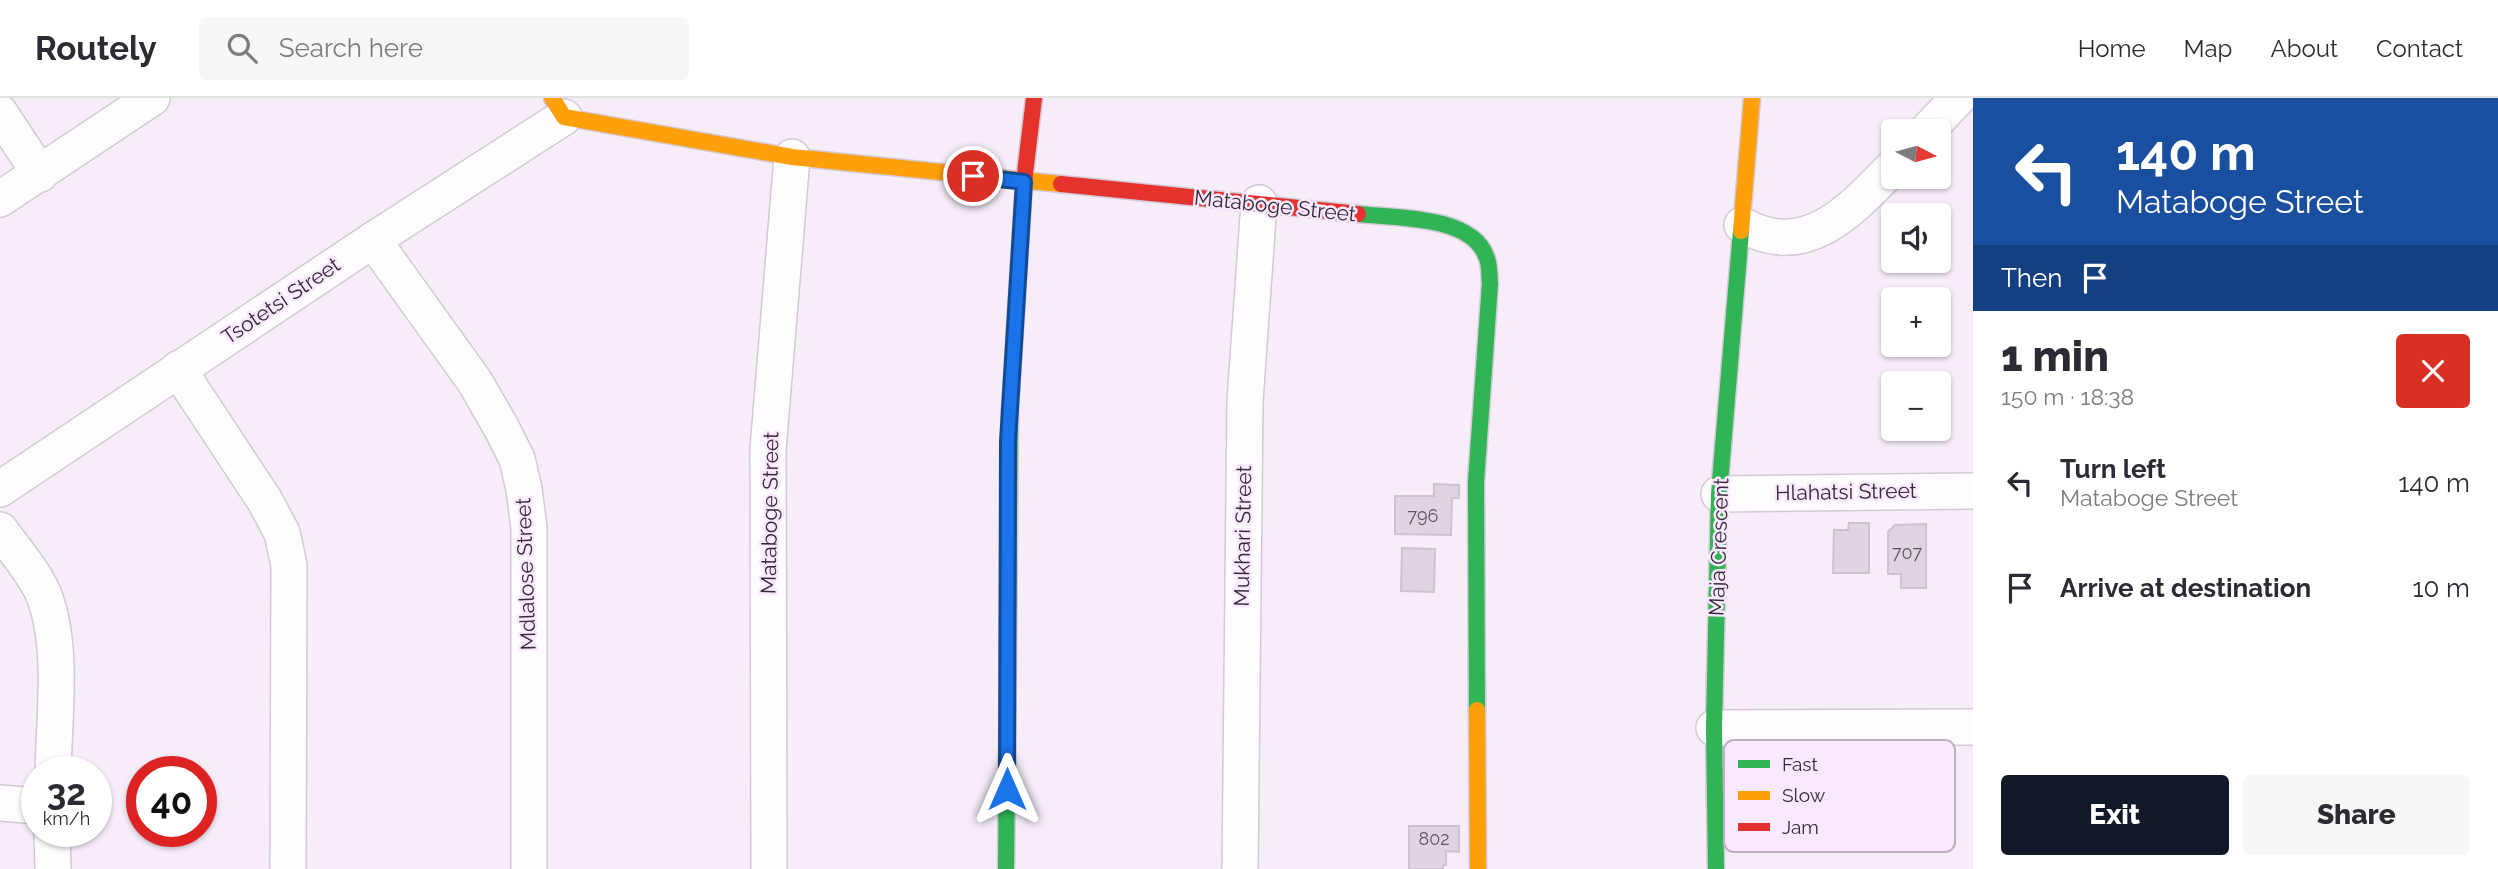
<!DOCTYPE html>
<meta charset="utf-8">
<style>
:root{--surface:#fff;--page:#f7f7f7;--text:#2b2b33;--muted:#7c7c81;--line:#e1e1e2;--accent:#111827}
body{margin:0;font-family:Raleway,sans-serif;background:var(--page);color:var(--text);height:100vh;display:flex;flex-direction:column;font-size:26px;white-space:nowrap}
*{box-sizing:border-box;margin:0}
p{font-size:23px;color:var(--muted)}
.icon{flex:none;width:38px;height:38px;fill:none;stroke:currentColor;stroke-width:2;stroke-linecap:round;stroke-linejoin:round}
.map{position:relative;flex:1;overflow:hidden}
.drawer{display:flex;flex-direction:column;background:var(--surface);width:525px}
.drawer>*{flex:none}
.hud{background:#1a4fa0;color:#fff;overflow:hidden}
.needle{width:46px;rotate:96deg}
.controls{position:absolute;left:1881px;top:21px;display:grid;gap:14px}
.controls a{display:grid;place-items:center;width:70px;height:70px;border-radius:7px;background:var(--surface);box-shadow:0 2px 5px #0004;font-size:35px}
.speed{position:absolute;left:21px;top:658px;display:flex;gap:14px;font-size:35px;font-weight:700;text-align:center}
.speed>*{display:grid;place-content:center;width:91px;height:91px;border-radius:50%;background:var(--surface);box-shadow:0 2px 5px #0004;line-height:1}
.speed small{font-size:18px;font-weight:400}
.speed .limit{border:10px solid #d22;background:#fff;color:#111}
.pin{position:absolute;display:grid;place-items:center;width:60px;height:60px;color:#fff;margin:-30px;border:4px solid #fff;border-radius:50%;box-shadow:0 2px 7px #0007}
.me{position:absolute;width:77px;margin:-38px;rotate:0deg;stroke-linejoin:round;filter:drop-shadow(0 0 5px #0008)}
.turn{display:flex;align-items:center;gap:24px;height:147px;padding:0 28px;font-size:32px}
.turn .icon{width:91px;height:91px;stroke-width:2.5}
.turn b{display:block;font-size:49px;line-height:60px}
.then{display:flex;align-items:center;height:66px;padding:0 28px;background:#0003;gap:14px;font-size:26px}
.round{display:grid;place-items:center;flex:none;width:74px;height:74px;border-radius:7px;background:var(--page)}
.overview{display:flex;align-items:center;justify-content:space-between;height:119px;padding:0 28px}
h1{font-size:42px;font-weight:800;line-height:52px}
.button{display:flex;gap:14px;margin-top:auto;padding:14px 28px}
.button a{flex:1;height:80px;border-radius:7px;background:var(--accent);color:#fff;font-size:28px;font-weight:800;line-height:80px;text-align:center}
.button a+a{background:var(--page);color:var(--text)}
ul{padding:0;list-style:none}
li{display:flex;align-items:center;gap:21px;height:105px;padding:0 28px}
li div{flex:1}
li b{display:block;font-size:26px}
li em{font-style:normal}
header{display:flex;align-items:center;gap:42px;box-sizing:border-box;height:98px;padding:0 35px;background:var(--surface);border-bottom:2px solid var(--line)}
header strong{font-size:33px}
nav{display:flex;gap:38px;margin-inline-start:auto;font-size:24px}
.search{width:490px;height:63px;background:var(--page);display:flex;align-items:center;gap:18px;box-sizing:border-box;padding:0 24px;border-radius:7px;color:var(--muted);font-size:26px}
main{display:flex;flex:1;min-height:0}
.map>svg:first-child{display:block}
.building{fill:#dfd5e1;stroke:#cbc3ce;stroke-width:2}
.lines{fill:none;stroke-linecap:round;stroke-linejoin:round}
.street-casing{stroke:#d2c9d4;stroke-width:38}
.fast-casing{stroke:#d2c9d4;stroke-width:19}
.slow-casing{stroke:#d2c9d4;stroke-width:19}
.jam-casing{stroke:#d2c9d4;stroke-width:19}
.street{stroke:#fefcfe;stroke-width:35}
.fast{stroke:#30b455;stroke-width:16}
.slow{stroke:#ff9f0a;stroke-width:16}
.jam{stroke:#e5322d;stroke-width:16}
.route-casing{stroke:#114b97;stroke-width:18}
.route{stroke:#1a73e8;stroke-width:12}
.labels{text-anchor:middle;stroke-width:5;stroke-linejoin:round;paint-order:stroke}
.number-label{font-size:18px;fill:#5e5660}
.street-label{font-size:21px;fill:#332b35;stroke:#fae8fe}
.key{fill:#fae8fe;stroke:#beafc2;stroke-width:2}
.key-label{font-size:19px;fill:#332b35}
</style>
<header>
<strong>Routely</strong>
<div class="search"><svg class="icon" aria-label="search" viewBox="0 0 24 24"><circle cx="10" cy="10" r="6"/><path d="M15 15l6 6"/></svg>Search here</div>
<nav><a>Home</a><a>Map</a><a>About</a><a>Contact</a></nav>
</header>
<main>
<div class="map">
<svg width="1973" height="771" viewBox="0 0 1973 771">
<rect width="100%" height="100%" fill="#f6edf9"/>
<g class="building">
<polygon points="1434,386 1459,387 1459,400 1452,400 1451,437 1395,436 1395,398 1434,398"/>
<polygon points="1849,425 1869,425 1869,475 1833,475 1834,432 1848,432"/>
<polygon points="1926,426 1926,490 1901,490 1901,476 1888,476 1888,434 1895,427"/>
<polygon points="1402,450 1435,451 1434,494 1401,493"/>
<polygon points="1409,728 1459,728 1459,754 1446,753 1446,767 1443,767 1443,771 1409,771"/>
</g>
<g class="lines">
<defs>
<g id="street">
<polyline points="0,15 40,76"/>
<polyline points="1927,33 1958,0"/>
<polyline points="0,101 152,0"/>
<path d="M1742 127C1807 163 1851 112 1894 68"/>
<polyline points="373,142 475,284 502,331 517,361 524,391 529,430 529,771"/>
<polyline points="178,271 265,403 282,435 289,467 288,771"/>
<polyline points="0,391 373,142 564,19"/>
<polyline points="1719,396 1973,393"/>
<path d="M0 432C14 451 33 473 43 495 64 546 54 619 53 674"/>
<polyline points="1714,630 1973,629"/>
<polyline points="0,705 37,708"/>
<polyline points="52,733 53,771"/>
<polyline points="769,771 768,352 792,59"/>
<polyline points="1240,771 1245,303 1259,105"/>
</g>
<g id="fast">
<path d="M1358 116C1394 120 1471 117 1486 158 1490 166 1489 176 1490 185L1476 384 1477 612"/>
<polyline points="1006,771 1010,311"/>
<polyline points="1716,771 1714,630 1719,396 1741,133"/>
</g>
<g id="slow">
<polyline points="552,0 564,19 792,59 1061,86"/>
<polyline points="1741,133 1752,0"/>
<polyline points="1477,612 1478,771"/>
</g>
<g id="jam">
<polyline points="1061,86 1358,116"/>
<polyline points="1010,311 1024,84 1034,0"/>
</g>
</defs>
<use href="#street" class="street-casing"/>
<use href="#fast" class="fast-casing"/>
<use href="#slow" class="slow-casing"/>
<use href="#jam" class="jam-casing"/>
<use href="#street" class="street"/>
<use href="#fast" class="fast"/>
<use href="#slow" class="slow"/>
<use href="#jam" class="jam"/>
</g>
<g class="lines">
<defs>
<polyline id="route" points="973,78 1024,84 1008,343 1007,691"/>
</defs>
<use href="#route" class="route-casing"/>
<use href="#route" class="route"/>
</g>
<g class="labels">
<g class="number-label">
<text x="1423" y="424">796</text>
<text x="1907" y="461">707</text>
<text x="1434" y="747">802</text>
</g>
<g class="street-label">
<text transform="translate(1275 108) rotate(6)" y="7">Mataboge Street</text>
<text transform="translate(281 203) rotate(-34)" y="7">Tsotetsi Street</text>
<text transform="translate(1846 394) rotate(-1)" y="7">Hlahatsi Street</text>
<text transform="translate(770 415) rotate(-89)" y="7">Mataboge Street</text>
<text transform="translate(1243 438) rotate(-89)" y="7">Mukhari Street</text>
<text transform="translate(1719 449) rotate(-88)" y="7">Maja Crescent</text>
<text transform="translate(526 476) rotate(-92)" y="7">Mdlalose Street</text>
</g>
</g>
<rect x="1724" y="642" width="231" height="112" rx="10" class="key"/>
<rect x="1738" y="662" width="32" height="8" fill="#30b455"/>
<rect x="1738" y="693" width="32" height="9" fill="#ff9f0a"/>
<rect x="1738" y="725" width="32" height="8" fill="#e5322d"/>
<g class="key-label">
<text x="1782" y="673">Fast</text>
<text x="1782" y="704">Slow</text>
<text x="1782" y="736">Jam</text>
</g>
</svg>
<div class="controls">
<a><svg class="needle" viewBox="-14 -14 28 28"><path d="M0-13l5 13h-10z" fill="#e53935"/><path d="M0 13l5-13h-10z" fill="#7c7c81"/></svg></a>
<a><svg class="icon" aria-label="sound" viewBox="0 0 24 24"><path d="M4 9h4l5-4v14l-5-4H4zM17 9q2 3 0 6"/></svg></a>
<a>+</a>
<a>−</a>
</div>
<div class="speed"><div>32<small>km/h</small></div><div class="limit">40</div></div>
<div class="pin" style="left:973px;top:78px;background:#d93025"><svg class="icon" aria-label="arrive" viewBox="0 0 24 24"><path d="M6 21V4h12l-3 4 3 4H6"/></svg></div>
<svg class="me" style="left:1007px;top:691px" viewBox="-20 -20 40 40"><path d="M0-17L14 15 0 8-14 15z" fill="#1a73e8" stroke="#fff" stroke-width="4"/></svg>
</div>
<section class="drawer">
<div class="hud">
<div class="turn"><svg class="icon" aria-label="left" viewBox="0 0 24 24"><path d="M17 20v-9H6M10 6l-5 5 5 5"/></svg><div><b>140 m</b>Mataboge Street</div></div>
<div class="then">Then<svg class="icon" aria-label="arrive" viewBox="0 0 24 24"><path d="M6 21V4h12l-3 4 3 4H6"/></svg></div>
</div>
<div class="overview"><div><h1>1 min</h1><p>150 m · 18:38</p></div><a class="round" style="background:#d93025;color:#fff"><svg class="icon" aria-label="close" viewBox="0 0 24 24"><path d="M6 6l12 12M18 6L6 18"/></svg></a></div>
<ul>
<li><svg class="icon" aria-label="left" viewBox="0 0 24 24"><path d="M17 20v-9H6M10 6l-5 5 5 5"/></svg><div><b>Turn left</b><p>Mataboge Street</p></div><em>140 m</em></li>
<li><svg class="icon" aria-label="arrive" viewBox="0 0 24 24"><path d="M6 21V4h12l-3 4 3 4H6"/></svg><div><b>Arrive at destination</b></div><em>10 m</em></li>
</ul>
<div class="button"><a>Exit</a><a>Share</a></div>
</section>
</main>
